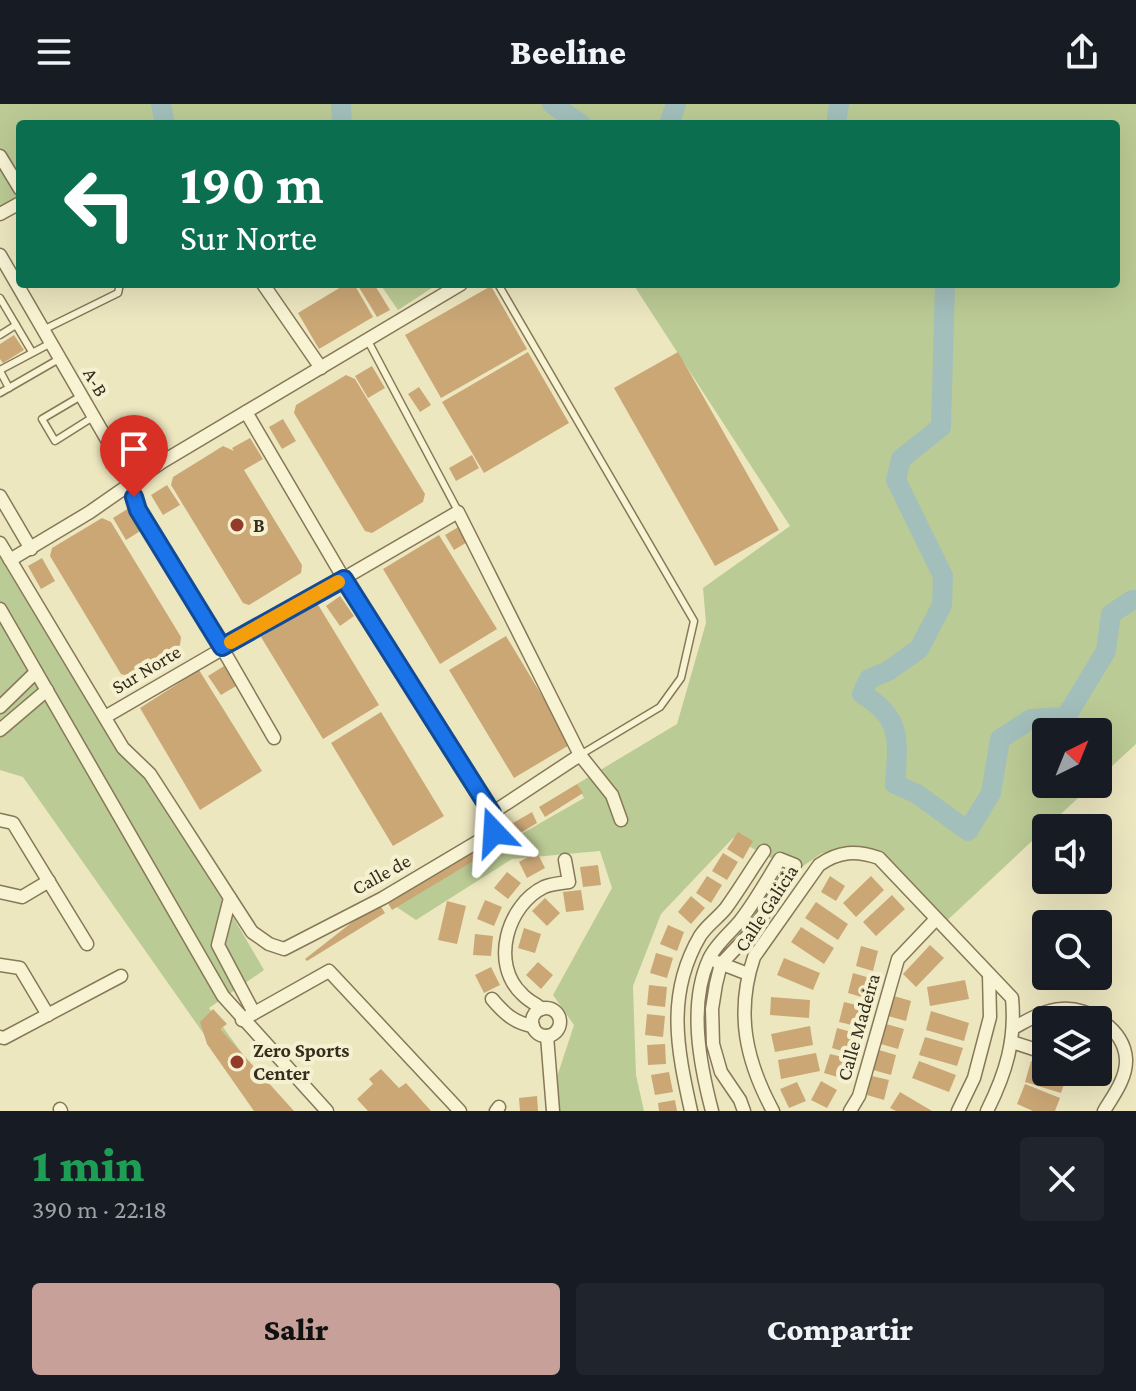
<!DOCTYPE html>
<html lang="es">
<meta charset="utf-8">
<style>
:root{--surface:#171b24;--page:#20242c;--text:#f1f3f6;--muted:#9ea1a6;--accent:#c7a09a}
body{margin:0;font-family:"Crimson Pro",serif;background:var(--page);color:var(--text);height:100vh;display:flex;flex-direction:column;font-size:30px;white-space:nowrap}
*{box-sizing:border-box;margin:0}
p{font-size:26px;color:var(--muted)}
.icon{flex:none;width:44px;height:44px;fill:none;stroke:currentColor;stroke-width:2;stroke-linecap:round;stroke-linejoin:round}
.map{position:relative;height:1007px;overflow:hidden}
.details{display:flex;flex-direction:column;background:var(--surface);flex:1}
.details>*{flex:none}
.hud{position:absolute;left:16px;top:16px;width:1104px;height:168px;border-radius:8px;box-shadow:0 8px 32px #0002;background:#0b6e4f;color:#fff;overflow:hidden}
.needle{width:52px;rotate:43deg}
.controls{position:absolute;left:1032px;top:614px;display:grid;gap:16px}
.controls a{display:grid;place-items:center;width:80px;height:80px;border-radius:8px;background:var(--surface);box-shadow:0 8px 32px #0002;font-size:40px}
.pin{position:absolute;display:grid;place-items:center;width:68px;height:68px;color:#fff;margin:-82px -34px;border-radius:50% 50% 50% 0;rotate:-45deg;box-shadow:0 0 8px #0007}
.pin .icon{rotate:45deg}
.me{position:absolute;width:88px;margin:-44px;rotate:340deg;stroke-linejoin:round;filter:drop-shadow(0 0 6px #0008)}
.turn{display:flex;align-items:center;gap:28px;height:168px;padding:0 32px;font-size:36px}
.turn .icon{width:104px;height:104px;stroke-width:2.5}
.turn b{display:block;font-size:56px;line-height:68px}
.round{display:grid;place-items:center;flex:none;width:84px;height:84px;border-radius:8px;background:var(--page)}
.overview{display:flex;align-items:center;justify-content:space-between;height:136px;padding:0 32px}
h1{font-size:48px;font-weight:800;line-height:60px;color:#1e9e55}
.cta{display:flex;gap:16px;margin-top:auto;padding:16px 32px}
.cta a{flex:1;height:92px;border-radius:8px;background:var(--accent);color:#111;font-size:32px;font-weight:800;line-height:92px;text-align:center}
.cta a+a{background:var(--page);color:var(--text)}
header{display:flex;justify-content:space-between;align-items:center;height:104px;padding:0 32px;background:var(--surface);font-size:36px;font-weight:800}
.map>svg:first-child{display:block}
.green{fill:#bbcb95}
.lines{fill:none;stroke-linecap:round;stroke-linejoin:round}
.river{stroke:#a3bfbb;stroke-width:20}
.building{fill:#cba776}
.service-casing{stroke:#867858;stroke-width:9}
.minor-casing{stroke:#867858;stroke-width:15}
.service{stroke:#f8f3d3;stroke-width:6}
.minor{stroke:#f8f3d3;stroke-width:12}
.route-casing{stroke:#114b97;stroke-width:20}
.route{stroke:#1a73e8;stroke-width:14}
.slow{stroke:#f59e0b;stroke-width:14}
.poi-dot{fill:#943a29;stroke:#f5f0d0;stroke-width:3}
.labels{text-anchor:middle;stroke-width:8;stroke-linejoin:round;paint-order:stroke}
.street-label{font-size:20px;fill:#352d1d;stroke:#f5f0d0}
.poi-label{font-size:20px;font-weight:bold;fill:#352d1d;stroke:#f5f0d0;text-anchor:start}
</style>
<header><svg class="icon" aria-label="menu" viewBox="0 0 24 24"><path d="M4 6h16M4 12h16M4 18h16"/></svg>Beeline<svg class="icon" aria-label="share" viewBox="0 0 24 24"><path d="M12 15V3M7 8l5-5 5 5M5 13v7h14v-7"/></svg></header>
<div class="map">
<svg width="1136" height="1007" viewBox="0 0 1136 1007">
<rect width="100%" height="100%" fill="#ede7c0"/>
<g class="green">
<polygon points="0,0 1136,0 1136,640 1098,675 1098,628 1046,628 1046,680 1093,680 939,824 867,751 822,749 796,767 733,734 661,810 633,882 636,971 644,1007 556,1007 554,982 574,921 553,891 612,784 600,747 512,755 416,816 395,802 584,694 577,680 677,620 706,519 703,484 790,422 633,180 1116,180 1116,20 20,20 20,91 0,103"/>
<polygon points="380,180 438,180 398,206"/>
<polygon points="0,450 105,626 151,672 264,866 209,904 284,1007 258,1007 23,673 0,666"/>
</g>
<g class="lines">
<g class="river">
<polyline points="161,0 165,20"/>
<polyline points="341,0 342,20"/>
<polyline points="552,0 581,20"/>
<polyline points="669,20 676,0"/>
<polyline points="836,20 839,0"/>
<path d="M945 180 941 323 901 355 896 376 943 472 942 501 919 545 888 567 869 575 862 590C903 614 898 637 895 680L917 690 968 727 991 689 1000 635 1031 615 1066 613 1106 547 1111 510 1132 496H1136"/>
</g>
</g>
<g class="building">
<polygon points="346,180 354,180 373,213 319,245 298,209"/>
<polygon points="357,180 374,180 390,206 377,213"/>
<polygon points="491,182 527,245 441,294 405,231"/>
<polygon points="14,231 24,246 3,259 0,255 0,240"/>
<polygon points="528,248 569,319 484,369 442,298"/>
<polygon points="678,248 779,426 715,462 614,284"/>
<polygon points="372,262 385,284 368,294 355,272"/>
<polygon points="346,271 355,275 425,390 423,398 372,429 365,427 294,309 296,301"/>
<polygon points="419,283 431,301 420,308 408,290"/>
<polygon points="283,315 296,337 282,345 269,323"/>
<polygon points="250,334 263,355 244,366 302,461 301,469 249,501 243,499 171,381 173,373 223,342 234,347 232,344"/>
<polygon points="472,351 479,364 456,377 449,364"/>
<polygon points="167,381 180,401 163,411 151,391"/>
<polygon points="129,404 142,426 126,436 113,414"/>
<polygon points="102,414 111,418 181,533 180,541 128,572 121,570 50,452 52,444"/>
<polygon points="460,422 469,437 454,446 445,431"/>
<polygon points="439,431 497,525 440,560 383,465"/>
<polygon points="42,454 55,477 41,485 28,462"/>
<polygon points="340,492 354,512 340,522 326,502"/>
<polygon points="317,499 379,601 323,635 261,533"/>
<polygon points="506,532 571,640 514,674 449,566"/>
<polygon points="224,562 236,582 221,591 208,572"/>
<polygon points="199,566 262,667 200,706 140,604"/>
<polygon points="381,608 444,712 393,742 331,639"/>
<polygon points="577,680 583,689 545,713 539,703"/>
<polygon points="532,708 537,719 392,806 385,794"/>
<polygon points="738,728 753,737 743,755 727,745"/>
<polygon points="537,748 545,764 527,774 519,758"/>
<polygon points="723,749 738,758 727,776 712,767"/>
<polygon points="598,761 601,781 583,783 580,763"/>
<polygon points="507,768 521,779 508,795 494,784"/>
<polygon points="707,772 722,781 711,799 696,789"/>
<polygon points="830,772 845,782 836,797 821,788"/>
<polygon points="871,772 884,786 856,813 843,799"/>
<polygon points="581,786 584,806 566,808 563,788"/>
<polygon points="892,791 905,805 876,832 863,818"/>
<polygon points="691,792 705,804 691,820 678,808"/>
<polygon points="545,794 560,809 547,822 532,807"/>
<polygon points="485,796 502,803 494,822 477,815"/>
<polygon points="447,797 466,802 457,840 438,836"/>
<polygon points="378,798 385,809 307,857 305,855"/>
<polygon points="816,798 848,820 838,836 805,814"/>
<polygon points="668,821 684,828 677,847 660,840"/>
<polygon points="801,823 834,844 824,860 791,838"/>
<polygon points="524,824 541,830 535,849 518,844"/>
<polygon points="475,830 493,832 491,852 473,851"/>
<polygon points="930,841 944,854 916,883 903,870"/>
<polygon points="861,842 878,847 873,867 856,862"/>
<polygon points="656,849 673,854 667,874 650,869"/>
<polygon points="784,854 820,869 813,886 777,871"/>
<polygon points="538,858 553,871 541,885 526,871"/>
<polygon points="491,863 500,881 484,889 475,871"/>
<polygon points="853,869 870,874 865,894 848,889"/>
<polygon points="965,876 969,895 930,902 927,883"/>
<polygon points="649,881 667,883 665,903 647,901"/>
<polygon points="894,892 911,897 906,917 888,912"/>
<polygon points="771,893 810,896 809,914 770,911"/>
<polygon points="844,898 861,902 856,922 839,918"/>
<polygon points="213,905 227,920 220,925 294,1007 254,1007 207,940 200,918"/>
<polygon points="931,907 969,919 964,937 926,926"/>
<polygon points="647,910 665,912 663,933 645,931"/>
<polygon points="886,920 904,925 898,945 881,940"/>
<polygon points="810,922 813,941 775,948 771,930"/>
<polygon points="837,924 855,929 849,949 832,944"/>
<polygon points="925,933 963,944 957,962 919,951"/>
<polygon points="665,940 666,960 648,961 647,941"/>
<polygon points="879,946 896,951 891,971 873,966"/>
<polygon points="816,949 820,967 781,975 778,956"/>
<polygon points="830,950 847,954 841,974 824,969"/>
<polygon points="919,957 956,971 949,988 912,974"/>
<polygon points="1031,957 1046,961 1046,968 1068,968 1061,989 1025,978"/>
<polygon points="381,965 399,984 406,979 431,1007 368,1007 357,995 373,980 369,975"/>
<polygon points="669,968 673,988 655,991 651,971"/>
<polygon points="872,972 889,976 884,996 867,991"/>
<polygon points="821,977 837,986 827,1004 811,996"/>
<polygon points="797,978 806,997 789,1004 780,985"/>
<polygon points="1025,980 1060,994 1055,1007 1033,1007 1017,1000"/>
<polygon points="900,988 932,1007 896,1007 890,1004"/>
<polygon points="537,992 538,1007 520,1007 519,994"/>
<polygon points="675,996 677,1007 659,1007 658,999"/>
</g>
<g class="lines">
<defs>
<g id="service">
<polyline points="498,180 694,517 681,574 660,603 580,651"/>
<polyline points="0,194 32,248"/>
<polyline points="43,226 118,189 120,180"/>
<polyline points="0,231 16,221"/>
<polyline points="368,237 458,407"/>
<polyline points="0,266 51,239"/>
<polyline points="0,267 9,284"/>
<polyline points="0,289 59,255"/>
<polyline points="81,292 42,315 55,337 93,313"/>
</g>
<g id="minor">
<polyline points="0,52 20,85"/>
<polyline points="0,110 20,99"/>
<polyline points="0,151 132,379 138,406 207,518 274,634"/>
<polyline points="263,180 321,264"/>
<polyline points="0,392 31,445"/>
<polyline points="0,439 123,644 150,670 252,828 269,840 284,845 383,794 494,728 492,709 344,475 246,308"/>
<polyline points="10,456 90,408 162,358 461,180"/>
<polyline points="0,505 223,892 327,1007"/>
<polyline points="0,603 36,568"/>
<polyline points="105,613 458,408 580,651"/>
<polyline points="0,626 47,586"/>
<polyline points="492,709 580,651 612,691 621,716"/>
<polyline points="0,716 13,719 87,840"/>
<polyline points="0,788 22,793 49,777"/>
<polyline points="230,794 218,841 254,909"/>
<polyline points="717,858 748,870"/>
<polyline points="0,861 20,864 48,911"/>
<path d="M492 895C504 909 514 919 533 922"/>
<circle cx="546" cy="918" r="14"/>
<path d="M542 905C536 900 527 896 522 890 490 860 507 801 544 783 551 780 561 779 569 778L565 756"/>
<polyline points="242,916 329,867 460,1007"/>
<path d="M1015 923C1030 915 1044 906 1062 905 1089 903 1124 925 1126 955 1127 974 1113 992 1104 1007"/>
<polyline points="547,932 553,1007"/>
<polyline points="0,933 4,934 121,872"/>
<polyline points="1012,938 1046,949"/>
<polyline points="60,1005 61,1007"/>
<polyline points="496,1007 499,1003"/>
<path d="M691 1007C677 944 666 890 700 832 707 821 718 814 726 804 739 786 751 766 764 747"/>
<path d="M712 1007C700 961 688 901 709 855 715 841 730 829 740 817 755 798 767 776 780 755L795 761 754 825 721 860 716 880 712 905 713 940 721 968 740 996 744 1007"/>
<path d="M773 1007C746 957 735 909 754 853L819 761C839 747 856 746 879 754L1012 894C1016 936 1006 969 987 1007"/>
<polyline points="850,1007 859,992 898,855 936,815"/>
<polyline points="958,1007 974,974 990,913 989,870"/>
</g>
</defs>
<use href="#service" class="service-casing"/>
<use href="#minor" class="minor-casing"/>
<use href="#service" class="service"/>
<use href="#minor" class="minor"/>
</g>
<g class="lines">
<defs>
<polyline id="route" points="134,393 138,406 222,543 344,475 492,709 494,728"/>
</defs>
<use href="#route" class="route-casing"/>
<use href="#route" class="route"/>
<polyline class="slow" points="231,538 338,478"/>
</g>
<g class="poi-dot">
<circle cx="237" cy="421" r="8"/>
<circle cx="237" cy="958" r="8"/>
</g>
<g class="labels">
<g class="street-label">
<text transform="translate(96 278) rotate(60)" y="7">A-B</text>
<text transform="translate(146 565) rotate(-31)" y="7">Sur Norte</text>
<text transform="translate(381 770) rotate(-29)" y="7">Calle de</text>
<text transform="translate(766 804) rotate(-57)" y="7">Calle Galicia</text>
<text transform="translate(858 923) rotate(-74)" y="7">Calle Madeira</text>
</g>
<g class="poi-label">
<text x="253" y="428">B</text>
<text x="253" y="953">Zero Sports<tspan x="253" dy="23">Center</tspan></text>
</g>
</g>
</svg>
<div class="controls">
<a><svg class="needle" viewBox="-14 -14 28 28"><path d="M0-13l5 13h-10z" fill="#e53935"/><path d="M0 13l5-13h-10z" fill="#9ea1a6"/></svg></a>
<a><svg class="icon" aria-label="sound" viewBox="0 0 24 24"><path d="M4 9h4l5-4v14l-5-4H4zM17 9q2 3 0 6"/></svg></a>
<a><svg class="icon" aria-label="search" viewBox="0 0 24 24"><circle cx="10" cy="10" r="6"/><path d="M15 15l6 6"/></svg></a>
<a><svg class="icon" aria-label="layers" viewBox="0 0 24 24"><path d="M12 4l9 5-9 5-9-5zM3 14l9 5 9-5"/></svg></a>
</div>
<div class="pin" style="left:134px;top:393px;background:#d93025"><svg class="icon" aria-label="arrive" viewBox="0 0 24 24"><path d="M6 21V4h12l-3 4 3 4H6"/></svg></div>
<svg class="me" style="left:494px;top:728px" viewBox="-20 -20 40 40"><path d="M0-17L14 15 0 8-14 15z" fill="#1a73e8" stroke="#fff" stroke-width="4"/></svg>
<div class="hud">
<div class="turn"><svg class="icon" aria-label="left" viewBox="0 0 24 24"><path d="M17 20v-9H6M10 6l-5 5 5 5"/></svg><div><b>190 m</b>Sur Norte</div></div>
</div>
</div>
<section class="details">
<div class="overview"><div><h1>1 min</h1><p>390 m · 22:18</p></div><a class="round"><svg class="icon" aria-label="close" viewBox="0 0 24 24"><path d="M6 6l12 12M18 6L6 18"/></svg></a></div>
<div class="cta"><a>Salir</a><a>Compartir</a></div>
</section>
